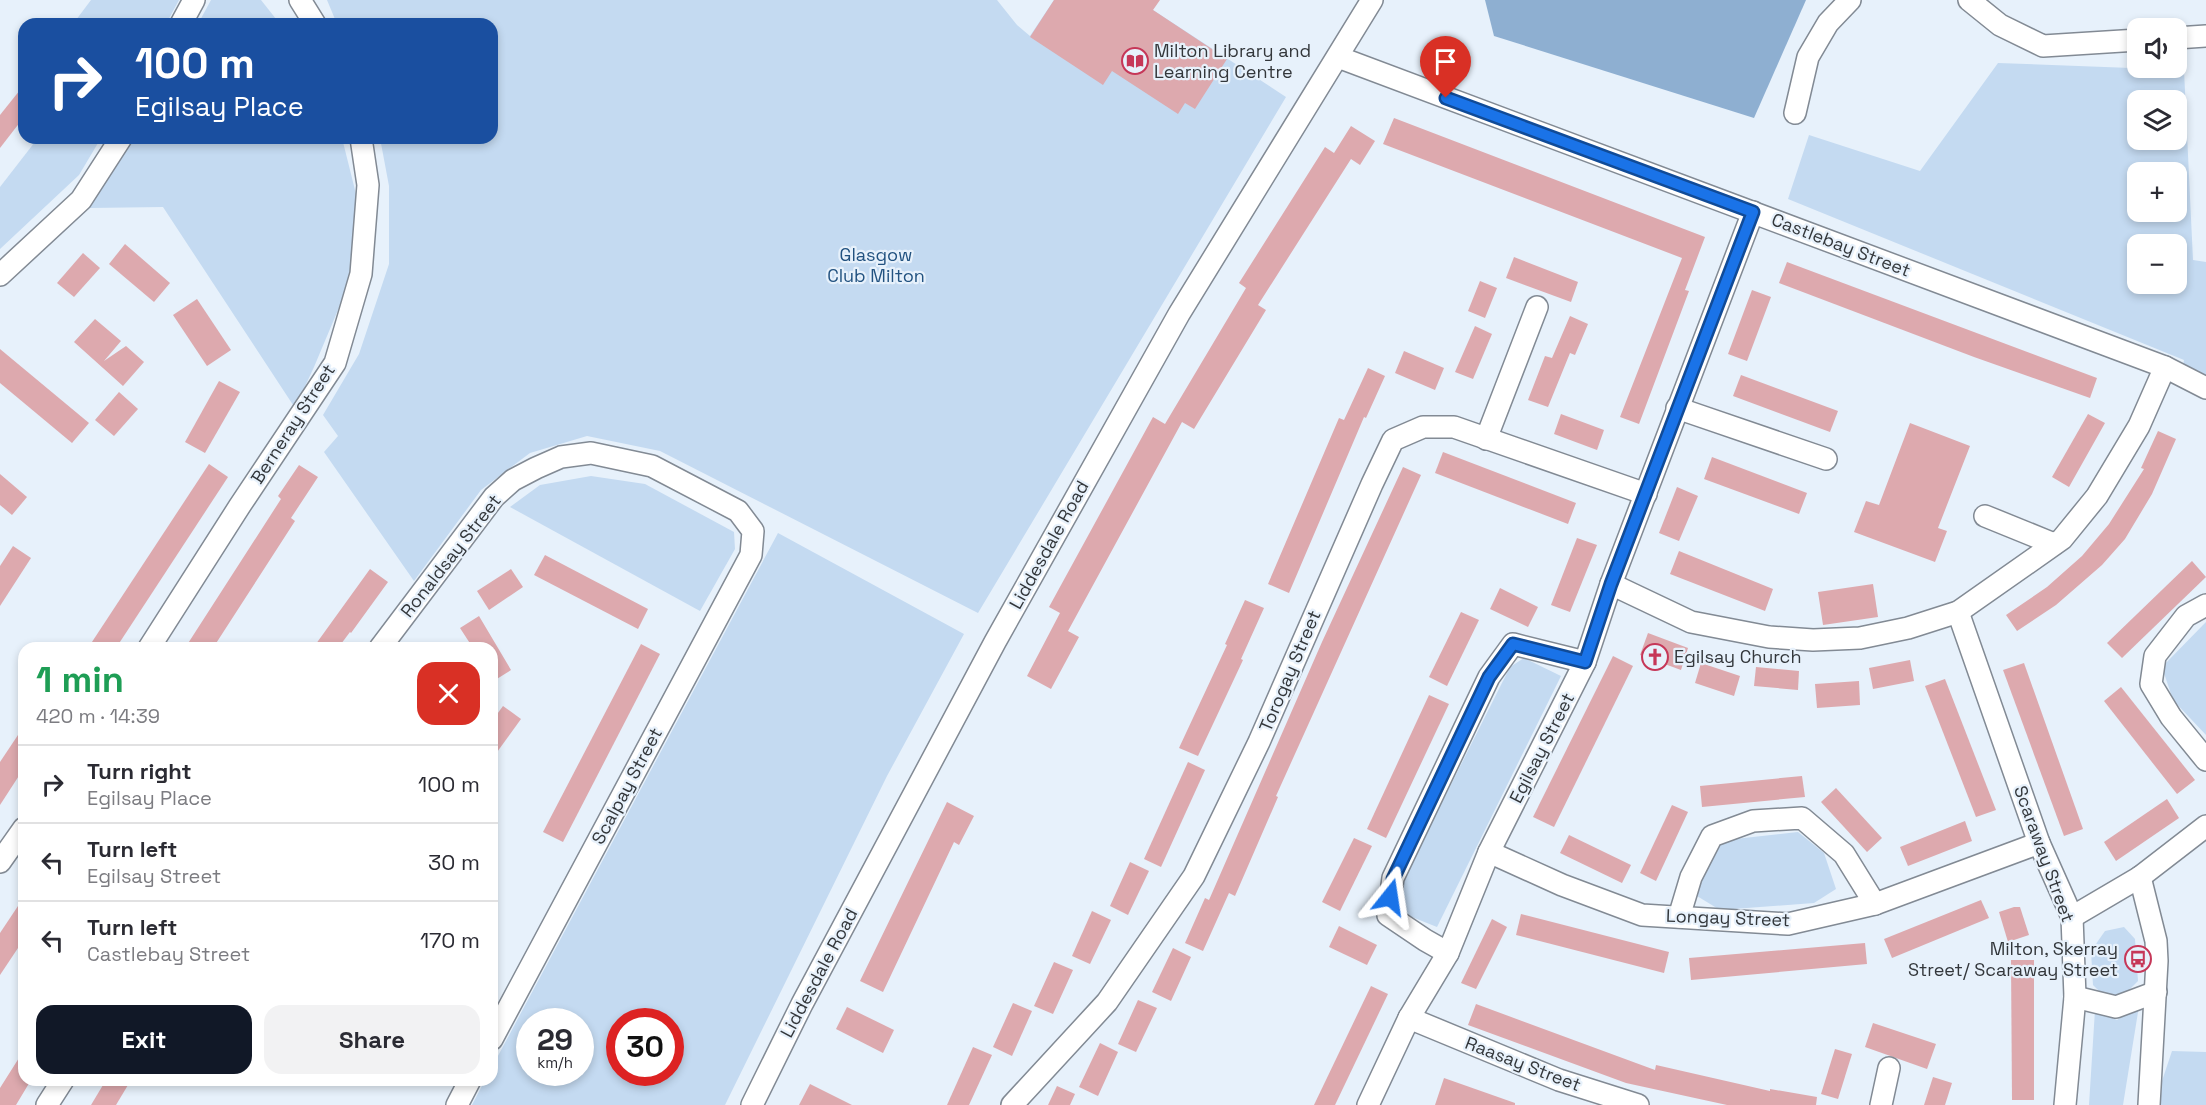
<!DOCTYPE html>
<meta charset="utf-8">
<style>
:root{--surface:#fff;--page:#f2f2f3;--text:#2b2b33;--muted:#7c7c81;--line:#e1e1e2;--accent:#111827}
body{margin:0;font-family:"Space Grotesk",sans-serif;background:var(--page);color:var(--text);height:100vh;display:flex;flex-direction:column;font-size:22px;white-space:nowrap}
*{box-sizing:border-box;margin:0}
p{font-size:20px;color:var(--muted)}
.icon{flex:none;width:33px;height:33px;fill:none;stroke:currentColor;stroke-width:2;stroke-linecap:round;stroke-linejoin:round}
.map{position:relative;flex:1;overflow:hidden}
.sheet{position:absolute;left:18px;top:642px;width:480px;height:444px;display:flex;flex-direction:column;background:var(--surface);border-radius:18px;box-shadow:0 3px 9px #0003}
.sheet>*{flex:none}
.top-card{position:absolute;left:18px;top:18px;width:480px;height:126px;border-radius:18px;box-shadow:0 3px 9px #0003;background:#1a4fa0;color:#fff;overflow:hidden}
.buttons{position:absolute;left:2127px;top:18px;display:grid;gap:12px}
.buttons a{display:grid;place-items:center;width:60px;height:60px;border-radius:12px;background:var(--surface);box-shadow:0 3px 9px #0003;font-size:30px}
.speed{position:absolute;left:516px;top:1008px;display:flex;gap:12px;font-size:30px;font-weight:700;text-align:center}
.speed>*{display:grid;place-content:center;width:78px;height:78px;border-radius:50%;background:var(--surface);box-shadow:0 3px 9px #0003;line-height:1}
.speed small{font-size:15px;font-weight:400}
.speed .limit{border:9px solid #d22;background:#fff;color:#111}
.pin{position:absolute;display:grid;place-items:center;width:51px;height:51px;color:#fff;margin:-62px -26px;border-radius:50% 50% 50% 0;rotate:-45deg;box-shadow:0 0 6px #0007}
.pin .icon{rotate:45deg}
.me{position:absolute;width:66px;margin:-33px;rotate:15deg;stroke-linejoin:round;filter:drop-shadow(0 0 4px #0008)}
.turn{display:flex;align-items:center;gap:21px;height:126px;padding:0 18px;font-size:27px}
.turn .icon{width:78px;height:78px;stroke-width:2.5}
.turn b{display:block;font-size:42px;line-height:51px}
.round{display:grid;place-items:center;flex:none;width:63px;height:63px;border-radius:18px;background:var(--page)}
.overview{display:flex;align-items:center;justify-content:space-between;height:102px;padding:0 18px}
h1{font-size:36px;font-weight:600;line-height:45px;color:#1e9e55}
.primary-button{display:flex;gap:12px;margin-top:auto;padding:12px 18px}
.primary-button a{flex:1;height:69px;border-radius:18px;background:var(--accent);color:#fff;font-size:24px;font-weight:600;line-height:69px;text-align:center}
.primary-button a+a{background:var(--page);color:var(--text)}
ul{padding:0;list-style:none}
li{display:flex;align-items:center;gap:18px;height:78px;padding:0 18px;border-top:2px solid var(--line)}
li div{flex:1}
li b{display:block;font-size:22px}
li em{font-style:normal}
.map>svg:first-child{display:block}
.green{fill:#c4daf1;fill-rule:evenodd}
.forest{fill:#8eafd1}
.building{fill:#dda9ae}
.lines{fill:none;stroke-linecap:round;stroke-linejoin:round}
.street-casing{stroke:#828a94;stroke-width:24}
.street{stroke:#fff;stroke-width:21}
.route-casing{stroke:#114b97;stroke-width:15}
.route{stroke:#1a73e8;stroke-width:10}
.labels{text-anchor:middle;stroke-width:4.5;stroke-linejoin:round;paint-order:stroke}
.poi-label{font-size:18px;fill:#33373b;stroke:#e7f1fb;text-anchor:start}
.street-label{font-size:18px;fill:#33373b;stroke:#e7f1fb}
.park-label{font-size:18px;fill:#225280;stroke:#e7f1fb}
</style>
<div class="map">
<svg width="2206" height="1105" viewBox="0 0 2206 1105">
<rect width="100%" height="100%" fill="#e7f1fb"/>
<g class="green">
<polygon points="91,0 179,0 166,24 73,24"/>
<polygon points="211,0 261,0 280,24 198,24"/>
<polygon points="327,0 997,0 1017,25 1030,36 1054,0 1142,0 1153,10 1286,97 978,613 660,451 587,436 530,453 481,490 414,581 324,452 338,436 323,415 359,354 389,264 389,186 380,138 492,138 492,24 337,24"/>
<path d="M1998 63 2184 70 2193 260 2206 262V398L2179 385 2184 360 1788 199 1809 135 1920 171ZM2138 100H2176V140H2138ZM2138 172H2176V212H2138ZM2138 244H2176V284H2138Z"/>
<polygon points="38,138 101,138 79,175 0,249 0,187"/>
<polygon points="133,138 342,138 357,198 351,279 314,367 295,408 163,207 89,208"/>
<polygon points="591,476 645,484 734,532 735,549 700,611 510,507 540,485"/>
<path d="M778 533 964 634 887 776 725 1105H472L485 1080H492V1067ZM530 1022H580V1072H530ZM620 1022H670V1072H620Z"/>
<polygon points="2206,622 2206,735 2173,700 2162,667"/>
<polygon points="1524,658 1561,676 1437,927 1402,913 1396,894 1510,667"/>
<polygon points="1798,832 1824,853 1836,889 1814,903 1720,910 1697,896 1700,874 1717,841"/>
<polygon points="2124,927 2135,939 2138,981 2125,994 2107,999 2093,985 2091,951 2105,931"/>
<polygon points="2139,1006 2123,1105 2089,1105 2095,1010 2117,1020"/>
<polygon points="2172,1051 2206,1052 2206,1105 2154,1105"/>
</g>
<polygon class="forest" points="1485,0 1806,0 1754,118 1494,36"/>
<g class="building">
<polygon points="1054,0 1160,0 1153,10 1227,59 1195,109 1185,103 1178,114 1112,71 1103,85 1030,37"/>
<polygon points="24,85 24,117 0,148 0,115"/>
<polygon points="1394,118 1705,237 1685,290 1689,291 1639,424 1620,417 1682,258 1383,144"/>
<polygon points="1351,126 1375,141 1360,165 1351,159 1258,305 1266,310 1194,429 1182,422 1068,631 1079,637 1051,689 1027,676 1060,613 1049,607 1153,417 1165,424 1246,288 1239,283 1325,147 1334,153"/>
<polygon points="125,244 170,283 154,302 109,264"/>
<polygon points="83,253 100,268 74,297 57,283"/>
<polygon points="1514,257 1578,282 1571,302 1506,278"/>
<polygon points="1787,262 2097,378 2090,398 1974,357 1779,283"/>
<polygon points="1480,281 1497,288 1485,318 1468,311"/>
<polygon points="1752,290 1771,297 1747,361 1728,354"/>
<polygon points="197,299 231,350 207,366 173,315"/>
<polygon points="1570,316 1588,324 1575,355 1570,353 1548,407 1528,400 1545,356 1552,358"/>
<polygon points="95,319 121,341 104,361 126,346 144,362 123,386 74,342"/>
<polygon points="1475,326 1492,334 1473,379 1455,372"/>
<polygon points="0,349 89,423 72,443 0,383"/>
<polygon points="1404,351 1444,368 1435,390 1395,373"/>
<polygon points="1368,368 1385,376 1366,418 1364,417 1289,593 1268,584 1339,418 1344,420"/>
<polygon points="1741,375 1838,411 1830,432 1733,396"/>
<polygon points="219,381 240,392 205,453 185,442"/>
<polygon points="119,392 138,409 114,436 95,420"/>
<polygon points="1561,414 1604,430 1597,450 1554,434"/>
<polygon points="2088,414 2105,423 2069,487 2052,477"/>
<polygon points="1910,423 1970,446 1938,528 1947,531 1935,562 1854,532 1866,501 1879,505"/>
<polygon points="2158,431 2176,439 2152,494 2125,539 2102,565 2056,605 2017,631 2006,615 2047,587 2082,556 2109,524 2144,469 2141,468"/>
<polygon points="1443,452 1576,503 1568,524 1435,473"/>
<polygon points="1712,457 1807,493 1799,514 1704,479"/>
<polygon points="209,464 228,477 154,590 116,648 88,648"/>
<polygon points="299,465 318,477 291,518 295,521 213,648 185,648 281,499 278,496"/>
<polygon points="1403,467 1421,475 1276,796 1278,797 1235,896 1229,893 1203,951 1185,943 1205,898 1209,900 1322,642"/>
<polygon points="0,474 27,497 12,515 0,505"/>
<polygon points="1677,487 1698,496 1679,541 1659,533"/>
<polygon points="1577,538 1597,545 1570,612 1551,605"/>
<polygon points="13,546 31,558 0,606 0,566"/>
<polygon points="1679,551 1773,589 1765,611 1670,574"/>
<polygon points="545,555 648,609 638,629 534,575"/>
<polygon points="2192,561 2206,577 2122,658 2107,643"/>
<polygon points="370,569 388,582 351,633 350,632 338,648 313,648"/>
<polygon points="511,569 523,587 489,610 477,591"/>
<polygon points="1873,584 1878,617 1823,625 1818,592"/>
<polygon points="1500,588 1538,607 1528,627 1490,609"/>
<polygon points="1245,600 1264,608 1241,659 1243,660 1198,756 1179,748 1227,645 1225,644"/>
<polygon points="1461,612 1479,620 1447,686 1429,677"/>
<polygon points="479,616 511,670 492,682 492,648 473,648 460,628"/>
<polygon points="1648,633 1688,648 1681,670 1640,655"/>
<polygon points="641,644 660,654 563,842 543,832"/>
<polygon points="1613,656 1633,666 1554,827 1533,817"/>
<polygon points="1910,660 1914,681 1873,689 1869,668"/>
<polygon points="1701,663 1740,676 1734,696 1695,683"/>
<polygon points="2024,663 2083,829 2064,836 2003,670"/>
<polygon points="1756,667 1799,671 1798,690 1754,686"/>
<polygon points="1945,679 1996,810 1976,817 1925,686"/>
<polygon points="1859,681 1860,705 1817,708 1815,684"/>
<polygon points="2121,687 2195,780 2177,794 2104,701"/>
<polygon points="1429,695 1449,704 1386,838 1367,829"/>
<polygon points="503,706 521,719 492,759 492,721"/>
<polygon points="24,726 24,768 0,805 0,762"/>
<polygon points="1188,762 1205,770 1161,867 1144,859"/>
<polygon points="1802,776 1805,797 1702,807 1700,786"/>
<polygon points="1836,788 1882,838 1867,852 1821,802"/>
<polygon points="2167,799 2179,818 2116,861 2104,842"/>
<polygon points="947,802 974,816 959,845 954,842 883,992 860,981"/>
<polygon points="1672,805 1688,812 1656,881 1640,873"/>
<polygon points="1965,821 1972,841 1908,866 1900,847"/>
<polygon points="1569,835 1631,865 1622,883 1560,853"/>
<polygon points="1354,838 1372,846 1340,911 1322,902"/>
<polygon points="1130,862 1149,871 1128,915 1110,906"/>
<polygon points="24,897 24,939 0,975 0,933"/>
<polygon points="1981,900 1989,918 1892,958 1884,939"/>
<polygon points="2014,907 2020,907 2029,935 2008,942 1999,912"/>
<polygon points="1092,911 1111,920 1090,964 1072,956"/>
<polygon points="1521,914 1669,952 1664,973 1516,935"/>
<polygon points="1492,919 1507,927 1476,989 1461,983"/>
<polygon points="1339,926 1377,945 1367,965 1329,947"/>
<polygon points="1865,943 1867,964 1691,980 1689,958"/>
<polygon points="1173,948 1191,957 1171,1001 1152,992"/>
<polygon points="2011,960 2034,960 2034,1100 2012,1100"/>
<polygon points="1054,962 1073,970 1053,1014 1034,1006"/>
<polygon points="1371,986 1388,994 1335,1105 1314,1105"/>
<polygon points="1138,1000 1157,1008 1136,1052 1118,1044"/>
<polygon points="1013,1003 1032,1011 1012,1056 993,1047"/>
<polygon points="1476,1004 1655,1070 1656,1065 1770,1091 1770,1089 1817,1097 1816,1105 1727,1105 1626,1083 1468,1025"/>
<polygon points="847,1007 894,1030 883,1053 836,1029"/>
<polygon points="1873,1023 1936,1044 1927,1069 1865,1047"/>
<polygon points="1100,1043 1118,1052 1098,1096 1079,1087"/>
<polygon points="973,1047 992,1055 969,1105 947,1105"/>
<polygon points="1835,1049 1852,1054 1838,1099 1821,1094"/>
<polygon points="24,1050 24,1080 31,1080 16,1105 0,1105 0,1088"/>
<polygon points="1933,1077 1952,1083 1945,1105 1924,1105"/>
<polygon points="1444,1078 1515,1103 1515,1105 1435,1105"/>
<polygon points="106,1080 131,1080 116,1105 91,1105"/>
<polygon points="810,1084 852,1105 799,1105"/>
<polygon points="1057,1086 1075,1094 1070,1105 1048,1105"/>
</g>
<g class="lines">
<defs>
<g id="street">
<polyline points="300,0 315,24"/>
<polyline points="1969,0 2000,25 2043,46 2138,40"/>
<polyline points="181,24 194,0"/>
<polyline points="2176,38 2206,36"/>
<polyline points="1338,57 2165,367 2206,388"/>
<polyline points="1795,113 1808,57 1828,23 1850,0"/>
<polyline points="0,275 81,200 121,138"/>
<polyline points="1677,408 1826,459"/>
<polyline points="1486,439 1537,307"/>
<polyline points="1985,516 2054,544"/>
<polyline points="1611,584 1691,622 1769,637 1813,640 1860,638 1908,628 1958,612 2062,539 2097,496 2139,426 2165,367"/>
<polyline points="2206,605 2186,616 2155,656 2151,684 2171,717 2206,760"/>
<polyline points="1958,612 2039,843 2072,917 2075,997 2065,1105"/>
<polyline points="149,648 239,507 335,363 361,274 368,185 361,138"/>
<polyline points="380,648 494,497 513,480 536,468 561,457 591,453 652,466 738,511 753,531 751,555 492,1039"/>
<polyline points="1489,852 1562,885 1642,915 1788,924 1875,904 2039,843"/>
<polyline points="0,862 24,828"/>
<polyline points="2140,877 2156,941 2157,961 2149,1105"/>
<polyline points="1679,917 1691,877 1712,836 1753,821 1802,818 1844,854 1875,904"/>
<polyline points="2072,917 2140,877 2206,826"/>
<polyline points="1448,953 1425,940 1388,915 1393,878 1489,677 1513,644 1585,662"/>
<polyline points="2075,997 2116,1007 2156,992"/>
<polyline points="1409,1018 1559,1080 1638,1105"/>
<polyline points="47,1105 63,1080"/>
<polyline points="457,1105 470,1080"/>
<polyline points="752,1105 802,1004 995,642 1179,314 1372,0"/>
<polyline points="1012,1105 1107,1002 1194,876 1259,742 1372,484 1393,440 1423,427 1454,427 1646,494"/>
<polyline points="1368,1105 1409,1018 1448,953 1489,852 1585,662 1611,584 1753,212"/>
<polyline points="1881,1105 1889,1068"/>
</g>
</defs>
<use href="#street" class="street-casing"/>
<use href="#street" class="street"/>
</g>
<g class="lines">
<defs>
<polyline id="route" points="1390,897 1393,879 1489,677 1513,644 1585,662 1611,584 1753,212 1446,98"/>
</defs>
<use href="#route" class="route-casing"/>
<use href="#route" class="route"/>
</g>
<defs>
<symbol id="library-ring" viewBox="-11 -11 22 22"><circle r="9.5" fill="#e7f1fb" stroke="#c63758" stroke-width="1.5"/><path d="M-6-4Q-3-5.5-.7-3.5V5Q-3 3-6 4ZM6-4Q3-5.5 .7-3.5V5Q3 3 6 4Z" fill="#c63758"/></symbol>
<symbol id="church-ring" viewBox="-11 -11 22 22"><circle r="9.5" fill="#e7f1fb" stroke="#c63758" stroke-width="1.5"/><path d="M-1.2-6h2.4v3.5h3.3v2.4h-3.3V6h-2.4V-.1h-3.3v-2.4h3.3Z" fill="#c63758"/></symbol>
<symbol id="bus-ring" viewBox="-11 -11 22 22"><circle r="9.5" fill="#e7f1fb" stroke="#c63758" stroke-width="1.5"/><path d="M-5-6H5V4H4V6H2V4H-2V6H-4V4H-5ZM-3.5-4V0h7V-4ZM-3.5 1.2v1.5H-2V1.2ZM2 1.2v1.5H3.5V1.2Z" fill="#c63758"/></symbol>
</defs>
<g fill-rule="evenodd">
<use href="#library-ring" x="1120" y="46" width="30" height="30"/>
<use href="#church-ring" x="1640" y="642" width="30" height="30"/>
<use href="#bus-ring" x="2123" y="944" width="30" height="30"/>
</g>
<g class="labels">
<g class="poi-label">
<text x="1154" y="57">Milton Library and<tspan x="1154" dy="21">Learning Centre</tspan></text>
<text x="1674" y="663">Egilsay Church</text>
<text x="2118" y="955" text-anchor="end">Milton, Skerray<tspan x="2118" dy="21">Street/ Scaraway Street</tspan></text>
</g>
<g class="street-label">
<text transform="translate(1841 245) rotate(21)" y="6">Castlebay Street</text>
<text transform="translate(293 424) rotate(-57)" y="6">Berneray Street</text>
<text transform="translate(1049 545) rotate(-61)" y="6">Liddesdale Road</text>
<text transform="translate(451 556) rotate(-52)" y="6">Ronaldsay Street</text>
<text transform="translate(1290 671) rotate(-67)" y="6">Torogay Street</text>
<text transform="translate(1542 748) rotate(-63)" y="6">Egilsay Street</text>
<text transform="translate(627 786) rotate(-62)" y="6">Scalpay Street</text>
<text transform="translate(2044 854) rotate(70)" y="6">Scaraway Street</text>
<text transform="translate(1728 918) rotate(2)" y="6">Longay Street</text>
<text transform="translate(819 973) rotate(-62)" y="6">Liddesdale Road</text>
<text transform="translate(1523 1064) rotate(21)" y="6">Raasay Street</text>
</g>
<g class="park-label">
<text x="876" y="261">Glasgow<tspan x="876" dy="21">Club Milton</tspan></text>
</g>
</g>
</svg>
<div class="buttons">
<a><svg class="icon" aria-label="sound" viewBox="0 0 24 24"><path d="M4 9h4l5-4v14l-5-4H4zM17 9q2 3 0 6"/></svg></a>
<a><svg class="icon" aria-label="layers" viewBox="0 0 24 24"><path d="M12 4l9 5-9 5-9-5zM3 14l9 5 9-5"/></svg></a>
<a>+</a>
<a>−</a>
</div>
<div class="speed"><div>29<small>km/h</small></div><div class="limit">30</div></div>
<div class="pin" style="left:1446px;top:98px;background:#d93025"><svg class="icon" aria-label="arrive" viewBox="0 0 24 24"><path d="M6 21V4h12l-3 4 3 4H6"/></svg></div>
<svg class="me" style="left:1390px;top:897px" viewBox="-20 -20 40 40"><path d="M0-17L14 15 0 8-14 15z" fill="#1a73e8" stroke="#fff" stroke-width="4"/></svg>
<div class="top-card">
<div class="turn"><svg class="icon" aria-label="right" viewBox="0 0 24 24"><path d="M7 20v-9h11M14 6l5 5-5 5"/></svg><div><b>100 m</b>Egilsay Place</div></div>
</div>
<section class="sheet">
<div class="overview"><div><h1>1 min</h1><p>420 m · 14:39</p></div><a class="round" style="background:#d93025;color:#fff"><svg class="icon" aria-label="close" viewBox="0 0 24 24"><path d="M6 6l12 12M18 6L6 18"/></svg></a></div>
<ul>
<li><svg class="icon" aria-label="right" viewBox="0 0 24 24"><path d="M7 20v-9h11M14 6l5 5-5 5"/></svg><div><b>Turn right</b><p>Egilsay Place</p></div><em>100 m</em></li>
<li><svg class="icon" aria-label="left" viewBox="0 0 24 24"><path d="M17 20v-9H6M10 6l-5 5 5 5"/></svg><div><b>Turn left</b><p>Egilsay Street</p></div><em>30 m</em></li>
<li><svg class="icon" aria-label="left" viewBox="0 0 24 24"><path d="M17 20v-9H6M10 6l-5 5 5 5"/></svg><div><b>Turn left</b><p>Castlebay Street</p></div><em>170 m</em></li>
</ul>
<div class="primary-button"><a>Exit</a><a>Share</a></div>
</section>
</div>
